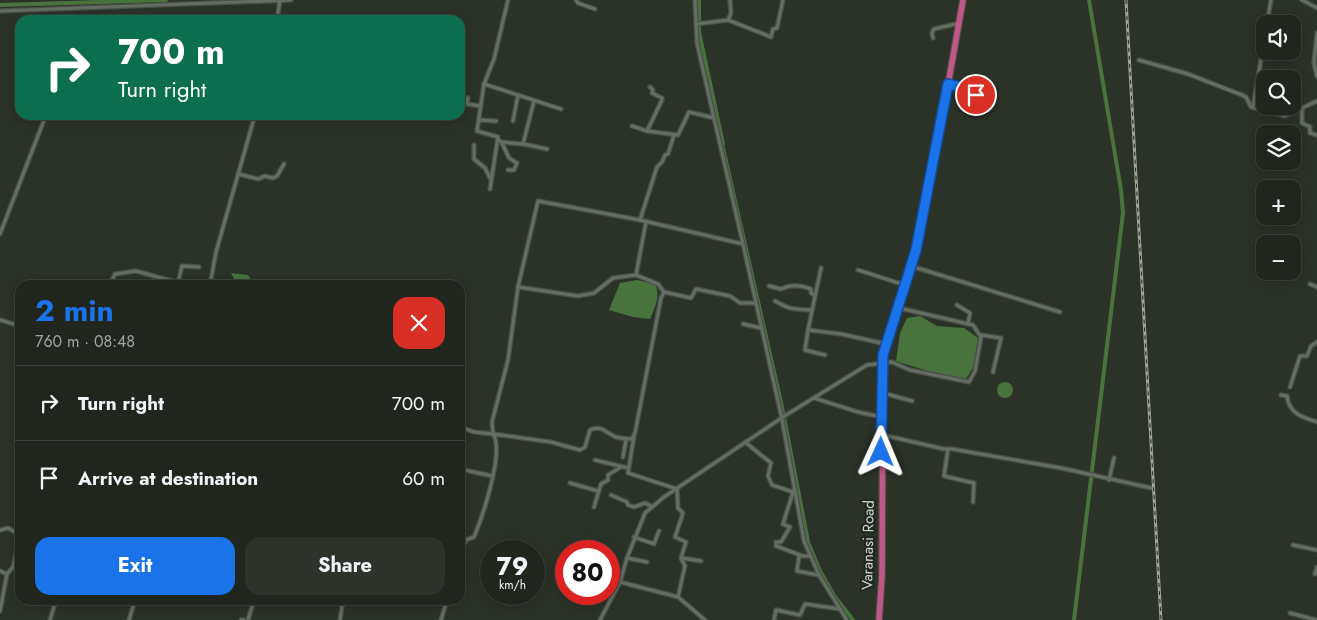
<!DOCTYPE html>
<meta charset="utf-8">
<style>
:root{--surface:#20261e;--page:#2d322b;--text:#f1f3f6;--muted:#a2a5a4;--line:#3d433c;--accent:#1a73e8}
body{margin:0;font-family:Jost,sans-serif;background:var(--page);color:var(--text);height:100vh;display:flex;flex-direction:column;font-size:19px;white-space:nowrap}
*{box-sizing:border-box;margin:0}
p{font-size:16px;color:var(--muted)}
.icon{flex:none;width:28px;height:28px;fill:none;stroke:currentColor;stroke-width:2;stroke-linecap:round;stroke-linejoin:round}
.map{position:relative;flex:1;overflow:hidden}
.side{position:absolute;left:15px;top:280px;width:450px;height:325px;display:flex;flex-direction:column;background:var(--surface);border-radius:15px;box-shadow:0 2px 12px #0003,0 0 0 1px var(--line)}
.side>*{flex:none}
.hud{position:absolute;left:15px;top:15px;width:450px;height:105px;border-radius:15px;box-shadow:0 2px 12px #0003,0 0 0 1px var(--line);background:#0b6e4f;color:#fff;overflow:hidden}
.tools{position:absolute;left:1256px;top:15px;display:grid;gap:10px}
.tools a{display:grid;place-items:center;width:45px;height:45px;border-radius:10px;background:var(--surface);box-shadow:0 2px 12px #0003,0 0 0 1px var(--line);font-size:25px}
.speed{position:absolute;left:480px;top:540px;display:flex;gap:10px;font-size:25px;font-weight:700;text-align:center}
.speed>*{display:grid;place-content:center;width:65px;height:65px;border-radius:50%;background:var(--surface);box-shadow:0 2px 12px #0003,0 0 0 1px var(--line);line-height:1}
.speed small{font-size:12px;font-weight:400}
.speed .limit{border:8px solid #d22;background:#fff;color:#111}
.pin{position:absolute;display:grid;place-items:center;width:42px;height:42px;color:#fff;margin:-21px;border:2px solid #fff;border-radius:50%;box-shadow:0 1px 5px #0007}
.me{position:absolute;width:55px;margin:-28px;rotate:1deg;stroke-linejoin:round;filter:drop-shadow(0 0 4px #0008)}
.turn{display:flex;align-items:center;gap:18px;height:105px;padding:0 20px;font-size:22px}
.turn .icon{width:65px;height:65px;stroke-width:2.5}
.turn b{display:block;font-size:35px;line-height:42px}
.round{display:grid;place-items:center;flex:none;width:52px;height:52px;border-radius:15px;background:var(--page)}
.headline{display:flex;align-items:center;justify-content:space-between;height:85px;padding:0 20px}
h1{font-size:30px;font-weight:700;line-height:38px;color:var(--accent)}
.primary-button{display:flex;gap:10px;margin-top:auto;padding:10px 20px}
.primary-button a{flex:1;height:58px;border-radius:15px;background:var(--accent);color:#fff;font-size:20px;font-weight:700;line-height:58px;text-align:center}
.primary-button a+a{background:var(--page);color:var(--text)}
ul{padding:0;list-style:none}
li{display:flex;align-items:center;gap:15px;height:75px;padding:0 20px;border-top:1px solid var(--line)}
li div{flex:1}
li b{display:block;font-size:19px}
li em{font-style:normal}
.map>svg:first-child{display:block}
.water{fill:#49733c}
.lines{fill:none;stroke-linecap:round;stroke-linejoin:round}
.canal{stroke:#49733c;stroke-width:4}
.street-casing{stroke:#484f46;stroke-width:5.5}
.highway-casing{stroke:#484f46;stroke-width:8}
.street{stroke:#656e63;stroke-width:3}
.highway{stroke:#c15784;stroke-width:5.5}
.rail-casing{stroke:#9ea39b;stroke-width:3}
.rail{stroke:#21281f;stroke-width:1;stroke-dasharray:4;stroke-linecap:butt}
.route-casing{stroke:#114b97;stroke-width:12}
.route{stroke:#1a73e8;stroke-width:9}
.labels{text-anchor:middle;stroke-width:4.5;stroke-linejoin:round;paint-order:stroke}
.street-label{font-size:15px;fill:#d2d7d0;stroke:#21281f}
</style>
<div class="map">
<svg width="1317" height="620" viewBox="0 0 1317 620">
<rect width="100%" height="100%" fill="#2b3228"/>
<g class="water">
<polygon points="231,273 248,275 254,285 237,285"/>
<path d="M637 280 655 284C661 296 655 307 650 319L633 317 609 310 620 283Z"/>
<polygon points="920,316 937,326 964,328 978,338 974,366 966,379 953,379 896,361 900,333 907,318"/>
<circle cx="1005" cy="390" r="8"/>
</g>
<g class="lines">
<g class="canal">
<polyline points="699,0 699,32 723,144"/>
<polyline points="0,5 166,0"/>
<polyline points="723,148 782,407 808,542 820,571 835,597 853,620"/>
<polyline points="1074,620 1123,213 1121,190 1089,0"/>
</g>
<defs>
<g id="street">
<polyline points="576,0 578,3 595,9"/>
<polyline points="695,0 697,43 714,118"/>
<polyline points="1302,0 1317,8"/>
<polyline points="0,11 291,0"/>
<polyline points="277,20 280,0"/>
<polyline points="728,20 771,37 773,29 777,28 783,0"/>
<polyline points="696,24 728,20 731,13 730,0"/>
<polyline points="1267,24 1271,0"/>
<polyline points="1317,33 1314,63 1317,76"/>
<polyline points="933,38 932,33 934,29 960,23"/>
<polyline points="1139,60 1188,74 1242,95 1246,97 1251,107 1285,116 1317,101"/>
<polyline points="484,84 518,95 513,121"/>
<path d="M949 84C965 88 973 94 989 98"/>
<polyline points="518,95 561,109"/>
<polyline points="460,97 468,98 467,104 480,106"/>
<polyline points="1253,107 1265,36"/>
<polyline points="1302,108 1302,123 1310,127 1310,133 1317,135"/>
<polyline points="479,120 496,121"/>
<polyline points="632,126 647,131 678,135 689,112 714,118 743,244"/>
<polyline points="647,131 662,100 662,98 652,93 653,90 650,87"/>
<polyline points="498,139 501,142 523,144 547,149"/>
<polyline points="502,143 509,158 517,163 514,170 508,170"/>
<polyline points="523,144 534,101"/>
<polyline points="474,145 474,159 485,168 491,180"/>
<polyline points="238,174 258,179 265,176 273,178 277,176 284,164"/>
<polyline points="490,189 498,137 477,131 484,84 494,59 508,0"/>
<polyline points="640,220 657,167 662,162 665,155 668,154 674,135"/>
<polyline points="646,222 636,275 658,284 664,292"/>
<polyline points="0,234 46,115"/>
<polyline points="911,266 1060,312"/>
<polyline points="821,268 808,330 841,334 886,344"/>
<polyline points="858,270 905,285"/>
<polyline points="178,283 182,266 199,267"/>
<polyline points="1310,284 1317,287"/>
<polyline points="110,285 115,274 136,271 186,285"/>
<polyline points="210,285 216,252 255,115"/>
<path d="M769 286 781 289C791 284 801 285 811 289V293L815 296"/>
<polyline points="518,287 578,296 594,293 613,278 636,275"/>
<path d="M775 301C791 310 792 309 812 310"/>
<polyline points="957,305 970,313 968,324"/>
<polyline points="0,320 20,326"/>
<polyline points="743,324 761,328"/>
<polyline points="808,330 805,350 825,355"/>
<polyline points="981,335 1001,338 993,372"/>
<polyline points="1290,387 1300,356 1307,356 1311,346 1317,342"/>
<polyline points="883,393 912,401"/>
<path d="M1281 395 1287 396C1289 413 1301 417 1317 422"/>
<polyline points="814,398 858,412 882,417"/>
<polyline points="460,427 474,432 493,434 492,422 508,360 518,287 538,201 640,220 743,244 782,419 804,541 819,575 847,620"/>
<polyline points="883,435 944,449 952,449 1061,468 1151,488"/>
<polyline points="634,436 628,473 677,489 678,508 683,513 675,537 686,542 681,558 685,566 678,597"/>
<polyline points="745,442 771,463 768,476 772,485 793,492"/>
<polyline points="948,449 944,476 974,483 973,502"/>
<polyline points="623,457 626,440"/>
<polyline points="595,460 628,468"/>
<polyline points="460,469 492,476"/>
<polyline points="1109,480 1114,458"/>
<polyline points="570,483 598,491"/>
<polyline points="794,489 783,524 790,527 781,542 776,542 776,546 800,555"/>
<polyline points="611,495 627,502 628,505 634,507 645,503 651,506"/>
<polyline points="594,507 601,484 608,480 608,475 621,467"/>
<polyline points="0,530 8,528 20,535"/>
<polyline points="634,537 654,544 659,531"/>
<polyline points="1293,545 1317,550"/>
<path d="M460 553 466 540 474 537C482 518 505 451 493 434L551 442 580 450 585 447 590 430C601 424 607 434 616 437 623 439 626 438 632 439L635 433 661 298 664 292 691 298 696 289 730 296 740 303H756"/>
<polyline points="811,556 799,556 797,571 818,575"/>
<polyline points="627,558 647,562"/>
<polyline points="682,558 701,561"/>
<polyline points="0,571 7,574 13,567 20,536"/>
<polyline points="1315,574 1317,567"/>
<polyline points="620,582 678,597 705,620"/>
<polyline points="0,611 7,574"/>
<polyline points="1290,613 1316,620"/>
<polyline points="50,620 56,600"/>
<polyline points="129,620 135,600"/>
<polyline points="241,620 244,620"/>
<polyline points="248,620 254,600"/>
<polyline points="340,620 343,600"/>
<polyline points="441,620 447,600"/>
<polyline points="600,620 620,582 627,558 645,513 664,497 786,415 867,365 892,362 910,370 969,382 975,371 981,337 973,325 899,308"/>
<polyline points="774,620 776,610 800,615 805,604 840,609"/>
</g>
<polyline id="highway" points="879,620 882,575 883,355 916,250 937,147 963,0"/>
</defs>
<use href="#street" class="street-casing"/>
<use href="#highway" class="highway-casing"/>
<use href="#street" class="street"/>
<use href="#highway" class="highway"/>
<defs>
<polyline id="rail" points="1126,0 1161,620"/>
</defs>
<use href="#rail" class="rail-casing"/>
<use href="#rail" class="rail"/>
</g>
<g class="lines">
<defs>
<polyline id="route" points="881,452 883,355 916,250 948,84 966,88 976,95"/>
</defs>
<use href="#route" class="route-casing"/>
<use href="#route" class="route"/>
</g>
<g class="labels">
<g class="street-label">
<text transform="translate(868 545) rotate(-89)" y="5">Varanasi Road</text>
</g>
</g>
</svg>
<div class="tools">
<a><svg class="icon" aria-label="sound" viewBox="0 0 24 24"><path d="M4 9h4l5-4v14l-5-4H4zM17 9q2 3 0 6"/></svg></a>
<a><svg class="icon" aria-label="search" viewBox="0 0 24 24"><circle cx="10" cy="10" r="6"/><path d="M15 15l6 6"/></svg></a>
<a><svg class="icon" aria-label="layers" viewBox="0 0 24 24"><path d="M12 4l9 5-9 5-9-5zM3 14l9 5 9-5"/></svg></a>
<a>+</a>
<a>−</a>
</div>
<div class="speed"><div>79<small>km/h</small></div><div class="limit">80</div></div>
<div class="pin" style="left:976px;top:95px;background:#d93025"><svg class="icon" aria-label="arrive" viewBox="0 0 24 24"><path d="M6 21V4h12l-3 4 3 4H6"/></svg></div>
<svg class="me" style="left:881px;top:452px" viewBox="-20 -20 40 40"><path d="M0-17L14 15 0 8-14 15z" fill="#1a73e8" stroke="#fff" stroke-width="4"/></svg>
<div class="hud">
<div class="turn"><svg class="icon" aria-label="right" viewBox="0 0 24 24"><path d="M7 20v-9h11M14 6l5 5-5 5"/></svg><div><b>700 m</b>Turn right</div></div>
</div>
<section class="side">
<div class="headline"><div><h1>2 min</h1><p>760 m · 08:48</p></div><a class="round" style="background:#d93025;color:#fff"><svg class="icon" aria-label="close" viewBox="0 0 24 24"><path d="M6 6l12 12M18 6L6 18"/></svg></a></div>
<ul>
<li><svg class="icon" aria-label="right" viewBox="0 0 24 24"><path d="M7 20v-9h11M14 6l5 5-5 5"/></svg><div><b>Turn right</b></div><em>700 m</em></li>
<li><svg class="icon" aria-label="arrive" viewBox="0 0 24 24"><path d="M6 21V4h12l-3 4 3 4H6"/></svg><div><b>Arrive at destination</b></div><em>60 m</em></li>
</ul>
<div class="primary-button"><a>Exit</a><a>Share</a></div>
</section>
</div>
